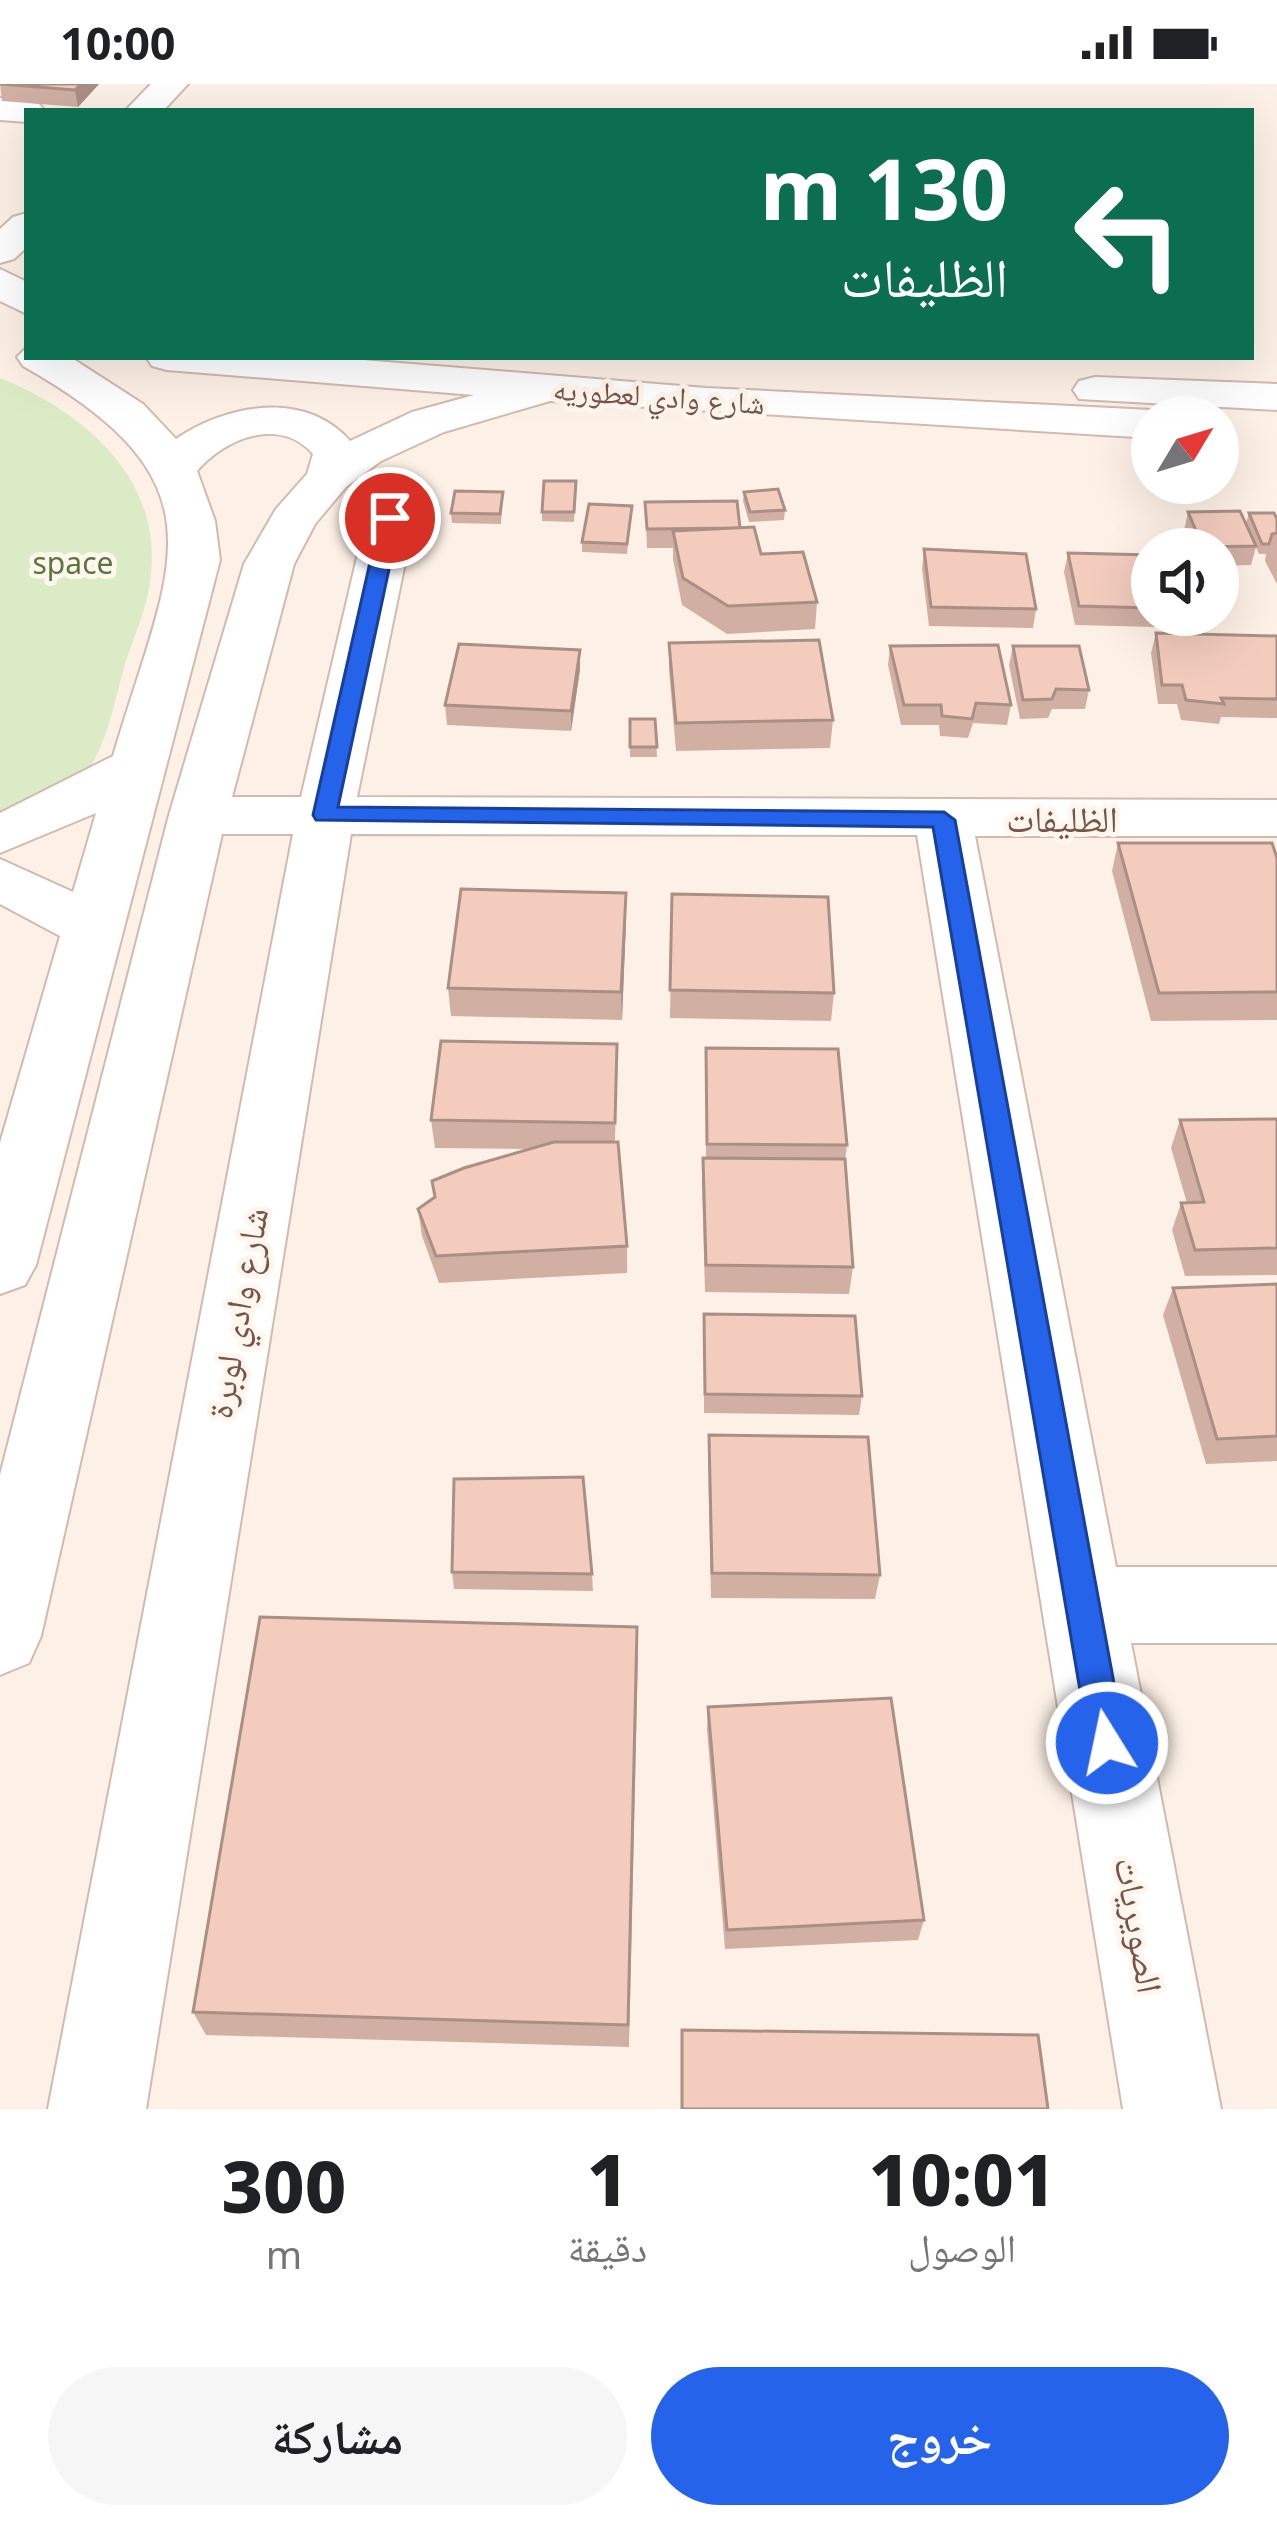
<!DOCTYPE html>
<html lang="ar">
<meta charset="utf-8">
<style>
:root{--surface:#fff;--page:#f6f6f6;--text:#202124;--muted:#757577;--accent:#2563eb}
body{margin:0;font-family:"Noto Sans","Noto Naskh Arabic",sans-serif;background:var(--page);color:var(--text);direction:rtl;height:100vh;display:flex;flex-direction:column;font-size:45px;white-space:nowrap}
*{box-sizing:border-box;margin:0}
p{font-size:39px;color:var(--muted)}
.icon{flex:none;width:66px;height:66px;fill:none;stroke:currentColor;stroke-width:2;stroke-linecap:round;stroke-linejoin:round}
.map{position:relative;height:2025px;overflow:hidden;direction:ltr}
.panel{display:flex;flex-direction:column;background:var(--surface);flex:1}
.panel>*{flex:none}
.top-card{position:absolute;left:24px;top:24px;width:1230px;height:252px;border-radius:0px;box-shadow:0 12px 48px #0002;direction:rtl;background:#0b6e4f;color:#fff;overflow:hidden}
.needle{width:78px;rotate:52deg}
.tools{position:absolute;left:1131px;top:312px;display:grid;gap:24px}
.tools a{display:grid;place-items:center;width:108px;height:108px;border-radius:50%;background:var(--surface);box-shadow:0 12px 48px #0002;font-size:60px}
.pin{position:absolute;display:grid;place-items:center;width:102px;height:102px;color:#fff;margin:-51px;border:6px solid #fff;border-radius:50%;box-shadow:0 3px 12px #0007}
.me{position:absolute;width:132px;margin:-66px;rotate:350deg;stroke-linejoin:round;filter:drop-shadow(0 0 9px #0008)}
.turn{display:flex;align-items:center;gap:42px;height:252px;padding:0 48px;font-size:54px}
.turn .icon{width:156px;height:156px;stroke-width:2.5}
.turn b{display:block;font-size:84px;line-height:102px}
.eta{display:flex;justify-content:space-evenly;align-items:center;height:204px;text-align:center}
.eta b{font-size:72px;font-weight:800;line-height:84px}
.button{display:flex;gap:24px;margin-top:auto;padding:24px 48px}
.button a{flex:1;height:138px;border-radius:72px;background:var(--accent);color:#fff;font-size:48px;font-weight:800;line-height:138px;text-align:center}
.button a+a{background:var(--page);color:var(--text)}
.status{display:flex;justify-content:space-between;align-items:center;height:84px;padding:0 60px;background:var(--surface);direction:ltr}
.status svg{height:33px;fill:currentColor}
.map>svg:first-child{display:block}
.green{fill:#daebc5}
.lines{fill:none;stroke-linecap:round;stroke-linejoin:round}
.minor-casing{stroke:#d2baaf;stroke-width:4}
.minor{fill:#fff;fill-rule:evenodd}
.wall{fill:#d1afa3}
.shaded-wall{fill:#aa8f85}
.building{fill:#f3ccbe;stroke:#aa8f85;stroke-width:3}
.route{fill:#2563eb;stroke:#184099;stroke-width:3}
.labels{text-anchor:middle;stroke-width:10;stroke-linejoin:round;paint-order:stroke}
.far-street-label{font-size:30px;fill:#78544a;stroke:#fff6ee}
.far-park-label{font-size:30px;fill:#58783f;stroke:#fff6ee}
.street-label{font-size:36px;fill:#78544a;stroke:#fff6ee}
</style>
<div class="status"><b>10:00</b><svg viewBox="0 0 49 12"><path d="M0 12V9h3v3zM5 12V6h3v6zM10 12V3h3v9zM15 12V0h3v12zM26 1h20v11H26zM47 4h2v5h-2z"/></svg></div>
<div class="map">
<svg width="1277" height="2025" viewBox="0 0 1277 2025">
<rect width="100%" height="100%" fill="#fdf1e7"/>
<path class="green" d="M0 294C86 329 165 396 150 498 147 524 134 552 126 577 113 618 106 683 66 707 46 720 22 729 0 740Z"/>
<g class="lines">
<defs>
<g id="minor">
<polygon points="151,0 188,0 163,27 125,27"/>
<polygon points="0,14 39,20 45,27 27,27 27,38 0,36"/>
<polygon points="27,129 27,163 14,175 0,179 0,145 13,133"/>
<polygon points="0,185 27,198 27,230 0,217"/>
<path d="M27 263V273H70L143 320 176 355C227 320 305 306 350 357L412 328 474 311 167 286 152 282 146 273H326L706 304 1152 326 1170 333H1152V354L550 317 444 348 381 377 346 403 315 440 294 480 232 713H301L366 435 373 425 390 421 407 425 414 435 357 713 1277 716V752H975L1116 1483H1277V1559H1131L1221 2025H1123L917 751 351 750 146 2025H48L293 750H222L41 1552 29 1579 0 1591V1391L169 731 244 480 276 425 307 390 313 370C280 332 225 354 197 387L215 437 220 476 36 1181 25 1201 0 1210V1059L60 852 0 820V775L73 808 96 729 0 769V729L113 672C170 479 232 400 23 282L17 273Z"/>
<polygon points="1095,293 1277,300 1277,326 1079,315 1073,306 1079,297"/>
</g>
</defs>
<use href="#minor" class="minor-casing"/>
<use href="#minor" class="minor"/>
</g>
<g class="wall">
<polygon points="0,0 99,0 78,23 2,17"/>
<polygon points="576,397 574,438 542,437 542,428"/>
<polygon points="503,408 501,440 452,439 451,429"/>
<polygon points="744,408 785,426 784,436 749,438 743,417"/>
<polygon points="645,418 740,444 761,470 817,518 815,545 727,550 682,521 673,475 673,464 647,464"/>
<polygon points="632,422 627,470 582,468 582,458"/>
<polygon points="1188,428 1246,439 1249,429 1277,435 1277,500 1265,477 1266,470 1259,470 1256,463 1251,481 1218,482 1218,465 1191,465 1184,447"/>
<polygon points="924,465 1036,525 1033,544 929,542 922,485"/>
<polygon points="1068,469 1152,471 1152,531 1197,531 1194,544 1075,541 1064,488"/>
<polygon points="1156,549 1277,552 1277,634 1221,633 1219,640 1181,636 1177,620 1158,620 1151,569"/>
<polygon points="669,559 833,636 830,664 676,667 669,586"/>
<polygon points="890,562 1011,621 1007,641 973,639 968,654 940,652 939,641 901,641 888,581"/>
<polygon points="1013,562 1089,606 1085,625 1052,625 1048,634 1020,635 1009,581"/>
<polygon points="580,566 580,585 571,647 447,641 445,621"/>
<polygon points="630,635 655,635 657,673 630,673"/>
<polygon points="1118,759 1277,774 1277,936 1151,937 1112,787"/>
<polygon points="672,810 834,909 831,937 670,934"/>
<polygon points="626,837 622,936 451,932 448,904"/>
<polygon points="617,960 615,1058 627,1162 627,1189 439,1199 422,1152 418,1125 527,1065 435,1064 431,1036"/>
<polygon points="706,964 847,1061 845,1076 853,1183 849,1210 705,1208 702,1101 703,1074 706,1074"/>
<polygon points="1277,1035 1277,1191 1185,1192 1172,1146 1181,1119 1187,1119 1171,1064 1180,1036"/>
<polygon points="1277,1200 1277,1377 1206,1380 1163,1231 1173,1204"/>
<polygon points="704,1230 862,1312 859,1331 704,1329"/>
<polygon points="709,1351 880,1491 875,1515 711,1514 708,1377"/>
<polygon points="452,1488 592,1490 593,1507 454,1505"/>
<polygon points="638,1572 629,1963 206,1951 193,1928"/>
<polygon points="708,1623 924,1836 918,1856 725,1865 707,1646"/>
</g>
<g class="shaded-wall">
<polygon points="81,0 99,0 78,23 75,6"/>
<polygon points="580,566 580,585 571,647 571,627"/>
<polygon points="626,809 626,837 622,936 621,908"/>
</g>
<g class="building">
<polygon points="0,0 81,0 75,6"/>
<polygon points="544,397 576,397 574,428 542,428"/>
<polygon points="778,405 785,426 750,428 744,408"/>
<polygon points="455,407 503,408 500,430 451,429"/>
<polygon points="737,417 740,444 647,445 645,418"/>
<polygon points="589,420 632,422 627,460 582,458"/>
<polygon points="1240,427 1256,462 1203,463 1188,428"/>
<polygon points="1249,429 1274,429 1277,435 1277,449 1272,450 1269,460 1262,460"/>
<polygon points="754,443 761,470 803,468 817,518 728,522 683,494 673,447"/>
<polygon points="924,465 1026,470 1036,525 931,523"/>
<polygon points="1068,469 1152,471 1152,524 1079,522"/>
<polygon points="1156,549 1277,552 1277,615 1221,614 1224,620 1186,616 1182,601 1162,601"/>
<polygon points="819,556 833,636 676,639 669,559"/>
<polygon points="459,560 580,566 571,627 445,621"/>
<polygon points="998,561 1011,621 976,619 972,635 942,632 941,621 904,621 890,562"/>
<polygon points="1013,562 1079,562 1089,606 1056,605 1052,615 1023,616"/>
<polygon points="630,635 655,635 657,663 630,663"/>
<polygon points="1118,759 1272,759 1277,774 1277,908 1159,909"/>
<polygon points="461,805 626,809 621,908 448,904"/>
<polygon points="672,810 828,813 834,909 670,906"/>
<polygon points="441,957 617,960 615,1039 431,1036"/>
<polygon points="706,964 838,965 847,1061 707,1060"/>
<polygon points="1277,1035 1277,1164 1195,1166 1181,1119 1204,1118 1180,1036"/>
<polygon points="554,1058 618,1058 627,1162 436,1172 418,1125 435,1113 432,1097 464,1084"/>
<polygon points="703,1074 845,1075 853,1183 706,1181"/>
<polygon points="1277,1200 1277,1352 1217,1355 1173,1204"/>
<polygon points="704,1230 855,1232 862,1312 705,1310"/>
<polygon points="709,1351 868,1353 880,1491 712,1489"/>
<polygon points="583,1393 592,1490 452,1488 454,1395"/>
<polygon points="260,1533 637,1543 628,1941 193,1928"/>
<polygon points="891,1614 924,1836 727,1846 708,1623"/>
<polygon points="682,1946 1038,1951 1048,2025 682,2025"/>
</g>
<polygon class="route" points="390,428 400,434 338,723 944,728 955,736 1125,1659 1120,1671 1107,1676 1094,1671 1089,1659 933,743 316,736 313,731 380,434"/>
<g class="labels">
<g class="far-street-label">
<text transform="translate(659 313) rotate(4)" y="10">شارع وادي لعطوريه</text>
</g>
<g class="far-park-label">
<text x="73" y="490">space</text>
</g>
<g class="street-label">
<text x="1062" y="748">الظليفات</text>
<text transform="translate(237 1229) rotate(-80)" y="13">شارع وادي لوبرة</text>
<text transform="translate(1139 1841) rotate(80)" y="13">الصويريات</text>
</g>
</g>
</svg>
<div class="tools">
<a><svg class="needle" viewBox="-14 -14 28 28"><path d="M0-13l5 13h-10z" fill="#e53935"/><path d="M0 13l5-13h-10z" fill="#757577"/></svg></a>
<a><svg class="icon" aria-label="sound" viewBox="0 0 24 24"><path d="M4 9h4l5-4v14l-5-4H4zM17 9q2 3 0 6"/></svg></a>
</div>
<div class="pin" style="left:390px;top:434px;background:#d93025"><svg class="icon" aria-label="arrive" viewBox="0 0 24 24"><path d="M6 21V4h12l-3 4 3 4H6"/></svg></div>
<svg class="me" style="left:1107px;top:1659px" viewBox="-20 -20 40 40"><circle r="17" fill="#2563eb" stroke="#fff" stroke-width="3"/><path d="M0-11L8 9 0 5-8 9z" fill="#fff"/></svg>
<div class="top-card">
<div class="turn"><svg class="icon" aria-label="left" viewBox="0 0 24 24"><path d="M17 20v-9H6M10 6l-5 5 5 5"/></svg><div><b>130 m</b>الظليفات</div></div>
</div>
</div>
<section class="panel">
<div class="eta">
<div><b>10:01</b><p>الوصول</p></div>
<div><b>1</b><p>دقيقة</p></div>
<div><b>300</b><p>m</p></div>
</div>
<div class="button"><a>خروج</a><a>مشاركة</a></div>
</section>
